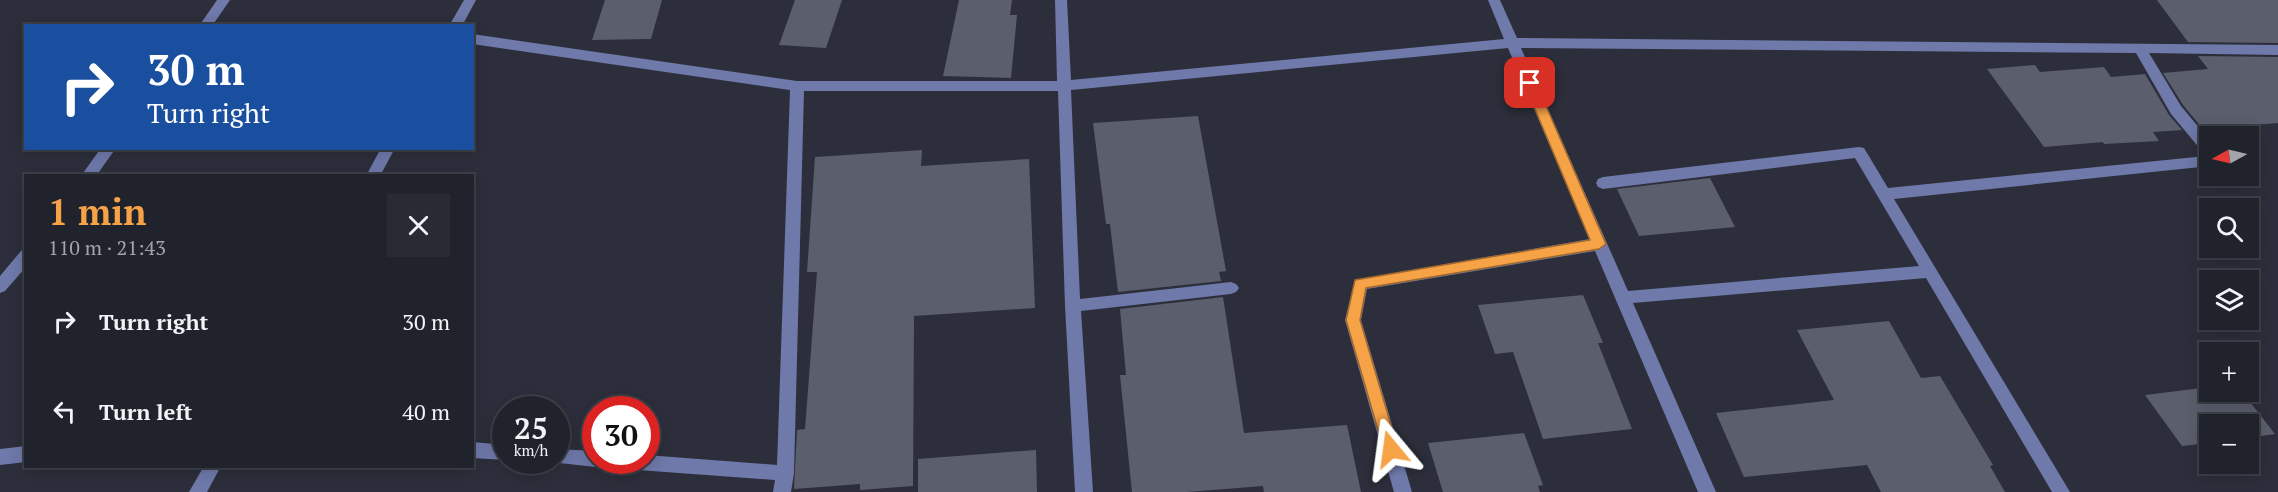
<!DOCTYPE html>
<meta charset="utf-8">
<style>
:root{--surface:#21232c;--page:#292b34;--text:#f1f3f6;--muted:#a2a4a9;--line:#3e4048;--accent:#f6a247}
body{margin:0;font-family:"PT Serif",serif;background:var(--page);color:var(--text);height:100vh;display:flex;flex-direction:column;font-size:22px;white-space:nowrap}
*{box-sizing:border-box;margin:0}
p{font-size:20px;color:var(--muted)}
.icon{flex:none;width:33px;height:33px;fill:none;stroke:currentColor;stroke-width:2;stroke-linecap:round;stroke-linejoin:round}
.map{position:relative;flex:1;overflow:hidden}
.side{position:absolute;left:24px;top:174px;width:450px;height:294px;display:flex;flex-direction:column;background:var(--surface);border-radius:0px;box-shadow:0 3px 15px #0003,0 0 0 2px var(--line)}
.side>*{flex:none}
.banner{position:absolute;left:24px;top:24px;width:450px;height:126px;border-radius:0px;box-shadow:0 3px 15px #0003,0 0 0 2px var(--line);background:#1a4fa0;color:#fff;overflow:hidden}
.needle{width:39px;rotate:262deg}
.controls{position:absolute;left:2199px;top:126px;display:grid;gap:12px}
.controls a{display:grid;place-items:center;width:60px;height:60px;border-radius:0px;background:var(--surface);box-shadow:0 3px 15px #0003,0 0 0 2px var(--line);font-size:30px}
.speed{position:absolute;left:492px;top:396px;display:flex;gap:12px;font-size:30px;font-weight:700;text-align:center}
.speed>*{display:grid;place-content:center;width:78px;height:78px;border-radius:50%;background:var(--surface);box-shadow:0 3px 15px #0003,0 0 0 2px var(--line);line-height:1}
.speed small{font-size:15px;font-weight:400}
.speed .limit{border:9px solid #d22;background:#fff;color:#111}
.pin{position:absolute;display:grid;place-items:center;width:51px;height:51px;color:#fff;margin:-26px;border-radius:12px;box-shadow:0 3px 9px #0006}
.me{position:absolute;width:66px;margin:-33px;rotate:344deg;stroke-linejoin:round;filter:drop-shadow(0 0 4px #0008)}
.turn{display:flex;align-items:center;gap:21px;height:126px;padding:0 24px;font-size:27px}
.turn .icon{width:78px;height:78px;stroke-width:2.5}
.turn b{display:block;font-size:42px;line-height:51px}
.round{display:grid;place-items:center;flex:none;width:63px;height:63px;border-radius:0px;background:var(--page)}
.head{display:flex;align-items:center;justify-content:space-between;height:102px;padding:0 24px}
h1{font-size:36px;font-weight:700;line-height:45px;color:var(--accent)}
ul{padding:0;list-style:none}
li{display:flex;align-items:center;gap:18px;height:90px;padding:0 24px}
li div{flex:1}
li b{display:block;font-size:22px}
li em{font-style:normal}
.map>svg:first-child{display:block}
.building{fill:#5b5e6c}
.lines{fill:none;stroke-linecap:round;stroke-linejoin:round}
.minor{fill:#6f79aa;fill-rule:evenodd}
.route{fill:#f6a247;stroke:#a0692e;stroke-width:1.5}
</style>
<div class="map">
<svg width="2278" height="492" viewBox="0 0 2278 492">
<rect width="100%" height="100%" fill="#2c2f3b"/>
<g class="building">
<polygon points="605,0 662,0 651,39 592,40"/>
<polygon points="795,0 842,0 826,48 779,45"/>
<polygon points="959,0 1012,0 1010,15 1017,15 1011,78 943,76"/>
<polygon points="2157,0 2278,0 2278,43 2188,42"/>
<polygon points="2198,56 2278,57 2278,123 2203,129 2183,105 2163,73 2208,69"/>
<polygon points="2035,65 2040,72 2104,67 2111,77 2145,74 2169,115 2182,130 2153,132 2159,141 2104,144 2103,142 2044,147 1987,69"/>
<polygon points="1198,116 1226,271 1219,272 1221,281 1118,292 1110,224 1106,224 1093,123"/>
<polygon points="922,150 921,166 1029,159 1035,308 914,316 913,486 860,490 860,484 794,489 797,430 805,429 817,272 807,272 815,157"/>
<polygon points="1710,178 1735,227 1639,236 1617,189"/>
<polygon points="1583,295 1603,343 1598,343 1632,429 1543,439 1513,352 1495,354 1478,305"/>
<polygon points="1223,297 1244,433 1347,425 1361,492 1264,492 1263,486 1187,492 1132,492 1120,375 1126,375 1120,309"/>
<polygon points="1889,321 1921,378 1940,376 1993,465 1990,466 2005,492 1881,492 1867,465 1744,477 1716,413 1834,400 1797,330"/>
<polygon points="2210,387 2210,392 2242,392 2275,434 2248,438 2248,424 2210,424 2210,443 2182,446 2145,395"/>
<polygon points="1524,433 1543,485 1538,486 1540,492 1443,492 1428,443"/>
<polygon points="1036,450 1037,492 918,492 918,459"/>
</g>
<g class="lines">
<g class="minor">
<polygon points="217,0 230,0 212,26 199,26"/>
<polygon points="464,0 476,0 462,26 449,26"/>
<path d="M1055 0H1067L1071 80 1504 39 1488 0H1500L1517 38 2278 45V55L2149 53 2181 106 2210 141V166L1894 199 2070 492H2052L1926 278 1633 303 1716 492H1698L1595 251 1367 289 1361 320 1412 492H1394L1345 320 1355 280 1590 239 1508 48 1071 90 1080 299 1231 282 1236 284 1239 288 1236 292 1231 294 1081 311 1093 492H1075L1065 306 1058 91H804L794 473 791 492H773L775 480 611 468 605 465 603 462 596 467 550 462 549 460H556V449L596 451V460H646V455L777 465 790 90 472 44V34L797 81H1057ZM1521 48 2136 53 2171 114 2206 156 1888 188 1864 148 1859 147 1603 177 1598 179 1596 183 1598 187 1603 189 1855 158 1919 266 1628 291Z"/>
<polygon points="101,148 116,148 96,176 81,176"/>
<polygon points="381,148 395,148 380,176 366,176"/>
<polygon points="26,249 26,267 5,291 0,293 0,276 21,251"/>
<polygon points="472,442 506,445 506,460 472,458"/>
<polygon points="26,446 26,462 0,465 0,449"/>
<polygon points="204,466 221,466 207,492 189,492"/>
</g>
</g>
<polygon class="route" points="1530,79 1536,83 1606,244 1599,249 1366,288 1360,320 1398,449 1396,454 1391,456 1385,454 1346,320 1355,280 1590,240 1524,83"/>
</svg>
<div class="controls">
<a><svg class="needle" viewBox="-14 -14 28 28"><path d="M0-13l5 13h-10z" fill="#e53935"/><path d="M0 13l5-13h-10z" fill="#a2a4a9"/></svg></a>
<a><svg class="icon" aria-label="search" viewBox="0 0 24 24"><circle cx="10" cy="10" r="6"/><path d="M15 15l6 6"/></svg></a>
<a><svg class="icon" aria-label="layers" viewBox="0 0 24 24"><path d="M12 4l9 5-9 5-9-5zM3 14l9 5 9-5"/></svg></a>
<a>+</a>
<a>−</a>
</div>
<div class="speed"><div>25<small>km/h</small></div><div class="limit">30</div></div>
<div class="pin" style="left:1530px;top:83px;background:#d93025"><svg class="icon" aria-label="arrive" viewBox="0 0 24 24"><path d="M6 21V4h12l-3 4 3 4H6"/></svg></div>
<svg class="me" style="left:1391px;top:449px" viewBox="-20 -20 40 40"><path d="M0-17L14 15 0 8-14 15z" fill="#f6a247" stroke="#fff" stroke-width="4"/></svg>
<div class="banner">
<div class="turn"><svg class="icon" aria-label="right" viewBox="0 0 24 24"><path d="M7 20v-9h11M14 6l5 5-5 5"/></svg><div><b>30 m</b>Turn right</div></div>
</div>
<section class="side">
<div class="head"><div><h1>1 min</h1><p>110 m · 21:43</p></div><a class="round"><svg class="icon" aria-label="close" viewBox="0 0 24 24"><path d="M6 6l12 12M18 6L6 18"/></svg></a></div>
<ul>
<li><svg class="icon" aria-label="right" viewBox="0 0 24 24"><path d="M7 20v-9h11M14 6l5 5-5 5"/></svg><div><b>Turn right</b></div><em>30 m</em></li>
<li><svg class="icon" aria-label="left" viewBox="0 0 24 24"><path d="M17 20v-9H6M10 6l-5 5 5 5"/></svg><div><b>Turn left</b></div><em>40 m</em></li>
</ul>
</section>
</div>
